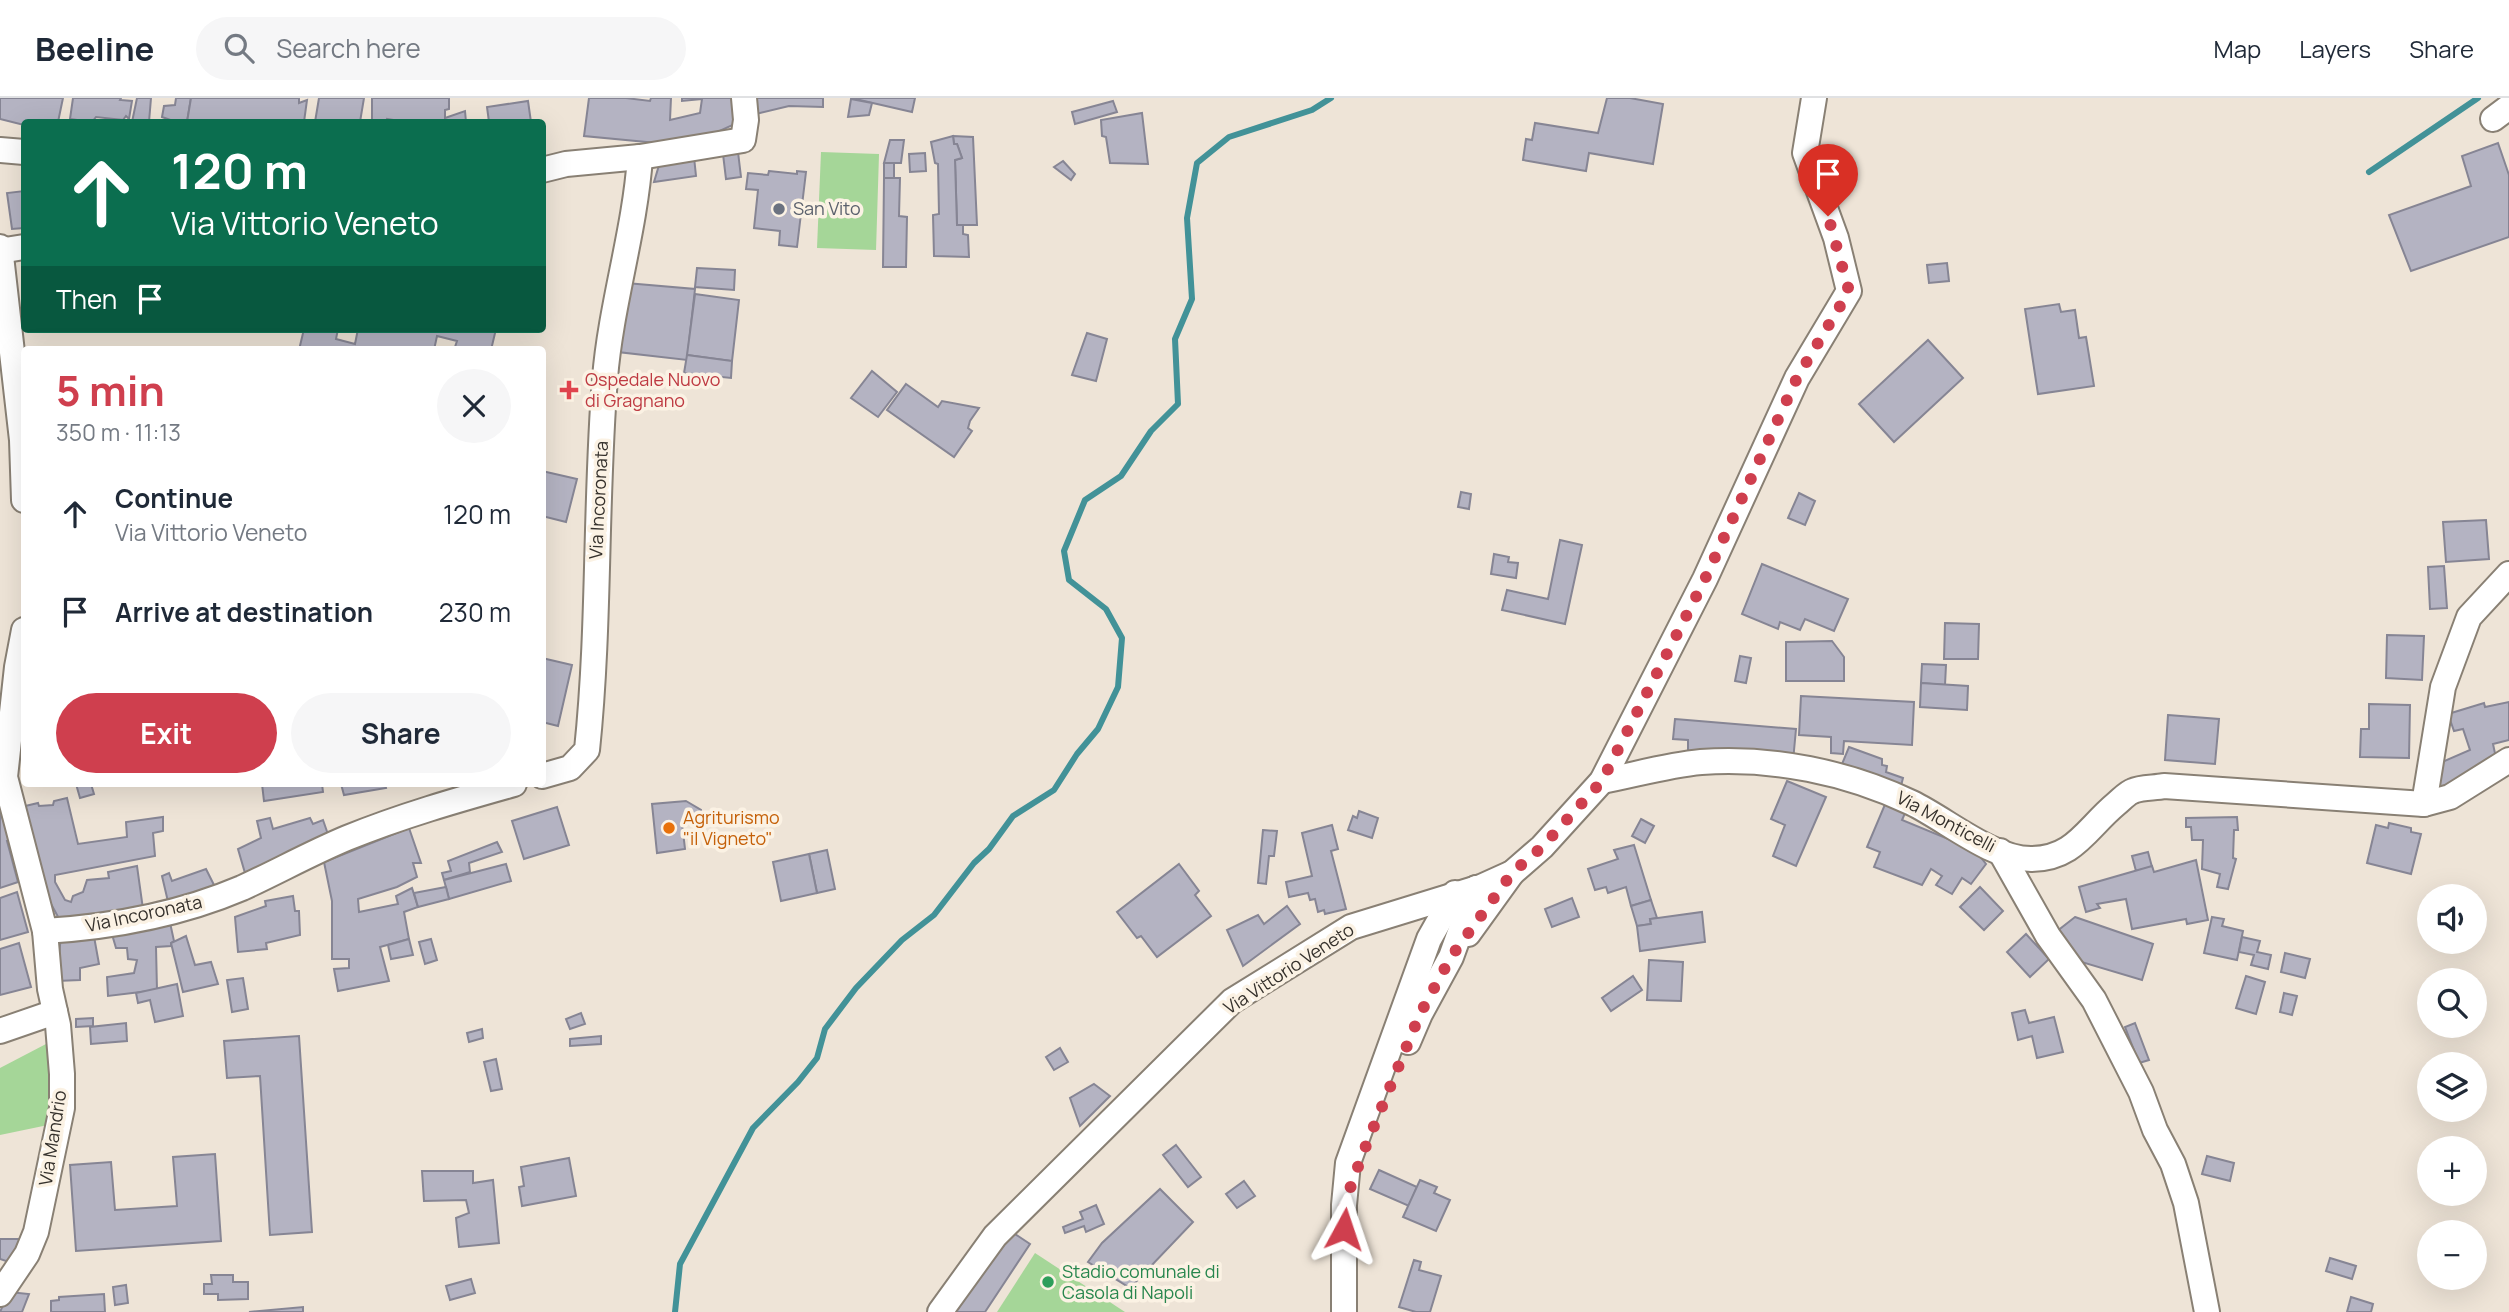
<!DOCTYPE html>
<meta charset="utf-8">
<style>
:root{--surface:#fff;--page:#f6f6f7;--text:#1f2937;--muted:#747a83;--line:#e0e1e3;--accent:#cf3f4e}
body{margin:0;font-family:Manrope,sans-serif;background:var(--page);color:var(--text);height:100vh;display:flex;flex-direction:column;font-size:26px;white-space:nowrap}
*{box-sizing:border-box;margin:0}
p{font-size:23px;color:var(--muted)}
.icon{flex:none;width:38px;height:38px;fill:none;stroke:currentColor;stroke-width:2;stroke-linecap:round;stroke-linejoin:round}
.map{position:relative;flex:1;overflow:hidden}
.details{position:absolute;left:21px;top:248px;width:525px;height:441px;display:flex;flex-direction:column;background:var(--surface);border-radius:7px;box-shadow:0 7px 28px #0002}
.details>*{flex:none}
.hud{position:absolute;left:21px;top:21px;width:525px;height:214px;border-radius:7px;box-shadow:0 7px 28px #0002;background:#0b6e4f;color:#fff;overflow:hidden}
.controls{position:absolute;left:2417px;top:786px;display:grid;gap:14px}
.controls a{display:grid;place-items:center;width:70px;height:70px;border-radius:50%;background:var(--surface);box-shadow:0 7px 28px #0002;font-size:35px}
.pin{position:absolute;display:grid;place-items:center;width:60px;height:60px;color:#fff;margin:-72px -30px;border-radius:50% 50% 50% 0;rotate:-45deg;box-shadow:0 0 7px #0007}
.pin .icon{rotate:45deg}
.me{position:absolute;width:77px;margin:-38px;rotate:5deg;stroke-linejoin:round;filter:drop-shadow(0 0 5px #0008)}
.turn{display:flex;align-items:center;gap:24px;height:147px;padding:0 35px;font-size:32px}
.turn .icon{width:91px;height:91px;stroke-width:2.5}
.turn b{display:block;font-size:49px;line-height:60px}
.then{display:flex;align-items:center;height:66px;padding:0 35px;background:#0003;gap:14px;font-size:26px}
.round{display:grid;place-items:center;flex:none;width:74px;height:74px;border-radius:37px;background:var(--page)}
.head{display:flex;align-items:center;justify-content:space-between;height:119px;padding:0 35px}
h1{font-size:42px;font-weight:700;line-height:52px;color:var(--accent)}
.button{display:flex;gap:14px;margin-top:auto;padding:14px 35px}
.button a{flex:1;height:80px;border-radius:42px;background:var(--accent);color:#fff;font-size:28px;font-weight:700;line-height:80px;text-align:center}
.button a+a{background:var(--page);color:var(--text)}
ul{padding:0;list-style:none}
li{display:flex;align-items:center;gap:21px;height:98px;padding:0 35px}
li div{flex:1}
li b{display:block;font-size:26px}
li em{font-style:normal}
header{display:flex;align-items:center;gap:42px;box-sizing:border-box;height:98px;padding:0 35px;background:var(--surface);border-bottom:2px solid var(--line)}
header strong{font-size:33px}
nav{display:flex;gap:38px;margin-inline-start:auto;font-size:24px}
.search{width:490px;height:63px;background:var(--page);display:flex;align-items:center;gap:18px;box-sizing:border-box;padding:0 24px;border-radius:38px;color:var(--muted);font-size:26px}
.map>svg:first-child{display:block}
.green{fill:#a5d698}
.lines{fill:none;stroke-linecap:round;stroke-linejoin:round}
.stream{stroke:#429298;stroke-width:6}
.building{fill:#b4b3c2;stroke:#868594;stroke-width:2}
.minor-casing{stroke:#898074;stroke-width:28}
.minor{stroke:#fff;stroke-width:24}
.route{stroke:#cf3f4e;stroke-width:12;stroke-dasharray:0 21.6}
.worship-dot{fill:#6b7280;stroke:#fbf2e4;stroke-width:2.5}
.health-dot{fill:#e0444e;stroke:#fbf2e4;stroke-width:2.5}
.food-dot{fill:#e8710a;stroke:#fbf2e4;stroke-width:2.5}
.leisure-dot{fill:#2e9e5b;stroke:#fbf2e4;stroke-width:2.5}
.labels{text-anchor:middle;stroke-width:7;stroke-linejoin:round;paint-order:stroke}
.worship-label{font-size:18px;fill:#5b616d;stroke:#fbf2e4;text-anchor:start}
.health-label{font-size:18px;fill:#be3a42;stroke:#fbf2e4;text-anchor:start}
.street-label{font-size:18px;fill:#35312c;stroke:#fbf2e4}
.food-label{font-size:18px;fill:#c56008;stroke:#fbf2e4;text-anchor:start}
.leisure-label{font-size:18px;fill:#27864d;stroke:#fbf2e4;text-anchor:start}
</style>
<header>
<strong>Beeline</strong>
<div class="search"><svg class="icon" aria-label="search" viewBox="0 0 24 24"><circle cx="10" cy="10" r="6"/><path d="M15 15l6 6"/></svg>Search here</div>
<nav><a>Map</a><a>Layers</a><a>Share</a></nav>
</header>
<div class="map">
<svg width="2509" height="1214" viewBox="0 0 2509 1214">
<rect width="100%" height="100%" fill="#eee4d7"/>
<g class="green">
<polygon points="821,54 879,56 876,152 817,150"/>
<polygon points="46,946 50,972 48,1027 0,1037 0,970"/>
<polygon points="1035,1155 1125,1214 997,1214"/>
</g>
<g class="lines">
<g class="stream">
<polyline points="2369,74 2478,0"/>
<polyline points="675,1214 680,1166 753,1030 798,984 817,960 825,931 856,890 902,842 934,817 974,765 989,751 1013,718 1054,692 1077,656 1098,631 1118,589 1122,540 1106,511 1069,482 1064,453 1085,402 1121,378 1151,333 1178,306 1175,241 1192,201 1187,120 1197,65 1229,39 1312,12 1331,0"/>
</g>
</g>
<g class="building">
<polygon points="0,0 63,0 58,24 24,24 24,27 0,21"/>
<polygon points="73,0 121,0 120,2 132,3 129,21 126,18 123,22 96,19 92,24 70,21"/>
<polygon points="137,0 151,0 149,24 132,24"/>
<polygon points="176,0 191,0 187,24 176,24 162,19 164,8 175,7"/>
<polygon points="191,0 299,0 299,5 307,2 304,24 187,24"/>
<polygon points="319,0 364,0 360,24 315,24"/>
<polygon points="372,0 449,0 449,11 445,12 445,24 405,24 387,21 386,24 372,24"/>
<polygon points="589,0 626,0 650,3 651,0 671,0 670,22 700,15 702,1 682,3 682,0 733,0 735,26 713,36 657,45 584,38"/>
<polygon points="754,0 823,0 823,9 789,8 756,16"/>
<polygon points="851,0 915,0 912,14"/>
<polygon points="1607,0 1630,0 1663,6 1653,66 1589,55 1586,73 1523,62 1526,41 1532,42 1535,25 1598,35"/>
<polygon points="851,1 872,5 869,17 848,19"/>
<polygon points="528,3 531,24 489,24 487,9"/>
<polygon points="1113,3 1117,14 1075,26 1072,14"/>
<polygon points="465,13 466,24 445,24 445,20"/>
<polygon points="1142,15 1148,66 1110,65 1106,39 1102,38 1101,22"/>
<polygon points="953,38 973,39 977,127 957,127 955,62 962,60 957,46 954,46"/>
<polygon points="953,38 954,46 957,46 962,60 955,62 957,127 963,127 963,136 968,137 969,159 934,158 933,117 939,116 938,66 935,65 931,44"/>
<polygon points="890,42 904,42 901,65 884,65"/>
<polygon points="2498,45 2509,77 2509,139 2411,173 2389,117 2471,88 2462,58"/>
<polygon points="738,54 741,79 726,81 723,56"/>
<polygon points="925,55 926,73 910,74 909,56"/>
<polygon points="694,59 696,78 654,84 660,64"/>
<polygon points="1063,63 1075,76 1071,82 1054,69"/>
<rect x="884" y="65" width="10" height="15"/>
<polygon points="769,73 797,76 797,73 806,74 797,149 779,147 780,133 754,130 758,92 746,91 748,75 768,77"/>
<polygon points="884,80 900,80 899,118 907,119 906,169 883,169"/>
<polygon points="24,93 24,130 12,131 7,95"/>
<polygon points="1947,165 1949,183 1929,185 1927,167"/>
<polygon points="697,170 735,172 734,192 695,189"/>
<polygon points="626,185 695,191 687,262 618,254"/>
<polygon points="695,196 739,202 732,263 687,257"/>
<polygon points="2059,206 2061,214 2075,212 2079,240 2086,239 2094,288 2038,296 2025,211"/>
<polygon points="304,231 338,231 336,241 355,246 358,231 496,231 491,252 454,252 457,243 437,238 434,252 299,252"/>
<polygon points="1087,235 1107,241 1096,283 1072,277"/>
<polygon points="1928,242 1963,280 1894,344 1859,306"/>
<polygon points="687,257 732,263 731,280 684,275"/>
<polygon points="872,273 897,294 878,319 851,300"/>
<polygon points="906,286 938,309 942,303 979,310 970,323 968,330 972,333 954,359 887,312"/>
<polygon points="542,373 577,381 566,424 542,418"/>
<polygon points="1461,394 1471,396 1469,411 1458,409"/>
<polygon points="1799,395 1815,403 1805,427 1788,420"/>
<polygon points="2486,422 2489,461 2446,464 2443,424"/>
<polygon points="1560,442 1582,447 1565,526 1502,512 1507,492 1548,501"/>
<polygon points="1494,456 1509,459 1508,464 1518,465 1516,480 1491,476"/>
<polygon points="1762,466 1848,501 1834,533 1805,521 1800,532 1780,524 1778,531 1742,516"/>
<polygon points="2444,468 2447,510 2430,511 2428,469"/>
<polygon points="1945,525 1979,526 1978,561 1944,561"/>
<polygon points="2387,537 2424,538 2422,582 2386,580"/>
<polygon points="1832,543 1844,559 1844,583 1786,583 1786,544"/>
<polygon points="1740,558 1751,560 1746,585 1735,583"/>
<polygon points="542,560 572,567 558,628 542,624"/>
<polygon points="1922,566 1946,567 1945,587 1921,585"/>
<polygon points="1921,585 1968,588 1967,612 1920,609"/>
<polygon points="1801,598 1914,604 1912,647 1844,643 1843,656 1831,655 1831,639 1799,637"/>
<polygon points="2509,604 2509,642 2493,646 2496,660 2445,694 2435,684 2433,668 2470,652 2463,631 2454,633 2448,616 2484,605 2485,609"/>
<polygon points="2369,606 2410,607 2409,660 2360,659 2361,631 2369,631"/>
<polygon points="2168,617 2219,621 2215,666 2165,662"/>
<polygon points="1675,621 1796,631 1793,663 1688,655 1688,642 1673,641"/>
<polygon points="1849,649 1882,661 1882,667 1887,668 1886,674 1903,680 1900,692 1840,671"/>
<polygon points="1787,683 1826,699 1796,768 1773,758 1785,727 1771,721"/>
<polygon points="76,686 91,686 94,696 80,700"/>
<polygon points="262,686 322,686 323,694 264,703"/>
<polygon points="341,686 385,686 386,690 344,697"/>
<polygon points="0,695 6,710 0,713 10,742 7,743 18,784 0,790"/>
<polygon points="67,700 78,746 127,739 126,724 163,719 163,733 153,735 155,758 55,777 55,784 65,802 71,804 73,798 83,794 87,782 109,780 108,774 137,768 143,811 63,828 44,793 21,709 38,705 39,708 53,707 54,703"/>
<polygon points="686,703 701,712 703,722 682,725 685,751 657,755 652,706"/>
<polygon points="1886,704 1906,713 1902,722 1975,752 1986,766 1971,786 1962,780 1952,796 1936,787 1942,778 1931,771 1922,787 1874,769 1880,754 1867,749"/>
<polygon points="557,709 569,747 524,761 512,723"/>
<polygon points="1359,713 1378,720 1372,740 1348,732 1353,718 1357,720"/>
<polygon points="2237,719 2238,732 2234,732 2233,760 2236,761 2228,791 2217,789 2220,776 2202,771 2203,742 2192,742 2191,729 2186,729 2186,720"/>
<polygon points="270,720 273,731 310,720 313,726 323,722 331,745 271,763 245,775 238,751 261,740 257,723"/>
<polygon points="1641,721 1654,728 1645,745 1632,738"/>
<polygon points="2389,725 2411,730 2411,734 2421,736 2411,776 2367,765 2376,727 2388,730"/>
<polygon points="1332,727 1338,751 1331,753 1346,811 1325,816 1324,812 1318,814 1315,801 1310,802 1308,795 1289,799 1286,784 1312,778 1302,735"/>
<polygon points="409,730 421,765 413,765 417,779 397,789 358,801 359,814 398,806 396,798 412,790 418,809 404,814 409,841 380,849 389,883 338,893 334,871 349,870 349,861 332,861 332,803 324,764"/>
<polygon points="1263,732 1277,733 1274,758 1269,758 1266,786 1258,785"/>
<polygon points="497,744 502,754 469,765 470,774 444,782 442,775 451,773 448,763"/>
<polygon points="1634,747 1651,802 1631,808 1626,789 1608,795 1606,789 1595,792 1588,771 1618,761 1614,752"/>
<polygon points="827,752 835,791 817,795 809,756"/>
<polygon points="2148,754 2152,769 2136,773 2132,758"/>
<polygon points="809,756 817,795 781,803 773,764"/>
<polygon points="2196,762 2208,822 2187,826 2186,821 2132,831 2126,801 2097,806 2100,810 2086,814 2079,789 2152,768 2154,774"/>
<polygon points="506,766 511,783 449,801 444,782"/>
<polygon points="1179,766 1199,793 1195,797 1211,818 1157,859 1141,838 1137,840 1117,814"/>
<polygon points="206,771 216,791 169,808 162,778 169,775 172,783"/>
<polygon points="446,789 449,801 418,809 414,795"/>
<polygon points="1980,789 2003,813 1984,832 1960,809"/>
<polygon points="17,794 28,834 0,842 0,800"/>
<polygon points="293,798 295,813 299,813 300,837 266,845 267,851 238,854 235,819 266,808 265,803"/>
<polygon points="1572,800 1579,819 1552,829 1545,811"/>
<polygon points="1651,802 1657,820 1650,821 1651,826 1637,828 1631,808"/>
<polygon points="1287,808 1300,826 1243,868 1227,832 1258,817 1264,826"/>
<polygon points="1702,814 1705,844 1640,853 1637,828 1651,826 1650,821"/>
<polygon points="2075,819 2153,846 2142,882 2078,863 2056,834"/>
<polygon points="2212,819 2224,821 2222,828 2243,833 2237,862 2204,855"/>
<polygon points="169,820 174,843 171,845 171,848 156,849 157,892 108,898 107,879 134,875 137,862 128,861 127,850 116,850 111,833"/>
<polygon points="93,833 99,866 80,870 80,882 57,883 61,836"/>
<polygon points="2026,836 2049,861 2030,879 2007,854"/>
<polygon points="186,838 195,867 211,864 218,886 183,894 171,845"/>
<polygon points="2242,839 2260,843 2257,854 2271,857 2268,871 2251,867 2254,857 2239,854"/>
<polygon points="409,841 413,857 391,861 388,847"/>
<polygon points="431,841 437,862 425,866 419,844"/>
<polygon points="19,845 31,889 0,897 0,851"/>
<polygon points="2285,855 2310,861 2305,880 2281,874"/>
<polygon points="1649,862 1683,864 1681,903 1647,902"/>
<polygon points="1633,878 1642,892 1611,913 1602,900"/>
<polygon points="2246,878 2265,884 2256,916 2236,910"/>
<polygon points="243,880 248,911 232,914 227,882"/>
<polygon points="177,886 183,918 155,924 150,902 138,905 136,895"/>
<polygon points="2284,895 2297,898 2292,917 2280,914"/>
<polygon points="2025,912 2029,925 2054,919 2063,954 2037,960 2032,938 2018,942 2012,915"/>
<polygon points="581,915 585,926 570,931 566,921"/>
<polygon points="93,920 93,928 76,929 76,921"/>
<polygon points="126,925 127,943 91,946 90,929"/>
<polygon points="2135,925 2149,962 2139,965 2125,929"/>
<polygon points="482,931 483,940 469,944 467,935"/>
<polygon points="299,938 312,1134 270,1137 260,978 227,980 224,943"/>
<polygon points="601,938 601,946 570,948 570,941"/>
<polygon points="1060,950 1068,964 1054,972 1046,959"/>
<polygon points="496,961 502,991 491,993 484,964"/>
<polygon points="1094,986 1110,998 1080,1028 1070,1000"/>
<polygon points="1176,1047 1201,1079 1188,1089 1163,1057"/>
<polygon points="215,1056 221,1143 76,1153 70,1067 111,1064 115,1112 177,1108 173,1059"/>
<polygon points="2207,1058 2234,1065 2230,1083 2202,1076"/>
<polygon points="569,1060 576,1098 522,1108 519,1089 524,1088 521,1069"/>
<polygon points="1379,1072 1417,1089 1409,1108 1370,1091"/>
<polygon points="422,1073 473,1073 473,1085 493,1082 499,1145 459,1149 456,1120 469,1115 466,1102 424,1103"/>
<polygon points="1420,1082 1437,1089 1434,1095 1450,1102 1436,1133 1403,1119"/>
<polygon points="1244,1083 1255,1098 1237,1110 1226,1096"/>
<polygon points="1160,1091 1193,1124 1130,1190 1088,1164 1102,1145"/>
<polygon points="1096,1107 1104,1126 1086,1134 1084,1128 1065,1135 1063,1129 1083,1121 1080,1114"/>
<polygon points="1009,1132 1030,1146 985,1214 956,1214"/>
<polygon points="0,1141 24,1141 16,1160 6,1163 0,1161"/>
<polygon points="2330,1160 2356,1168 2352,1181 2326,1173"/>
<polygon points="1414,1162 1421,1164 1419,1172 1441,1178 1430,1214 1416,1214 1399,1209"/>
<polygon points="211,1177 233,1177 233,1184 248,1184 248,1201 218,1202 218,1196 204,1196 204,1186 212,1186"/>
<polygon points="471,1181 475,1195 450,1202 446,1188"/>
<polygon points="126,1187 128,1205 115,1207 113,1189"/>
<polygon points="9,1194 29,1196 22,1214 0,1214"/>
<polygon points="104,1196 105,1214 51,1214 51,1203 59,1202 59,1199"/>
<polygon points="2351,1199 2373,1206 2371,1214 2347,1214"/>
<polygon points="303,1209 303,1214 249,1214"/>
</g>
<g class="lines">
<defs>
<g id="minor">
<polyline points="2493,21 2509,9"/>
<polyline points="0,52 24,54"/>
<polyline points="542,72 566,66 640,59 743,42 746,22 744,0"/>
<polyline points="0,149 22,342 24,402"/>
<polyline points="0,153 24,149"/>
<path d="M542 678 570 670 587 652C600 528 595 403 605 280 611 206 635 133 640 59"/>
<path d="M1602 683C1634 677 1668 667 1701 664 1773 659 1847 674 1912 705 1947 722 1992 761 2031 761 2074 761 2086 731 2116 706 2121 702 2127 695 2133 693 2141 689 2155 690 2164 688L2424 706 2450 699 2509 662"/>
<polyline points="2424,706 2443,589 2469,519 2509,476"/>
<polyline points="2000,753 2048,838 2094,902 2141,994 2155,1032 2173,1066 2186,1105 2207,1214"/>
<path d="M45 833C111 829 181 816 242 790 277 774 311 755 347 740 401 718 457 702 514 686"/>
<polyline points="1468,836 1512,775"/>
<polyline points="0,933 55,914"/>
<polyline points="1408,944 1420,916 1451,859 1476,790"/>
<polyline points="0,1196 27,1156 36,1134 62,1010 62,976 58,927 50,891 45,833 5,679 17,569 24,532"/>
<polyline points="940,1214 995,1138 1232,903 1351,829 1481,789 1512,775 1542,749 1602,683 1705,481 1797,280 1849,193 1836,140 1805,55 1814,0"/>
<polyline points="1344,1214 1344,1107 1348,1065 1429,841 1455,795"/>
</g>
</defs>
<use href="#minor" class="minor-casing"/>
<use href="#minor" class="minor"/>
</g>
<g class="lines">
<polyline class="route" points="1344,1131 1344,1107 1363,1055 1420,916 1451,859 1512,775 1542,749 1602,683 1705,481 1797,280 1849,193 1828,118"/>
</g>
<circle class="worship-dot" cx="779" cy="111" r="7"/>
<path class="health-dot" d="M565.5 281.5h7v7h7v7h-7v7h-7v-7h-7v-7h7z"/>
<circle class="food-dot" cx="669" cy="730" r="7"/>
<circle class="leisure-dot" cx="1048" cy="1184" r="7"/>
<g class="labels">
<g class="worship-label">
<text x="793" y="117">San Vito</text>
</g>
<g class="health-label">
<text x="585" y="288">Ospedale Nuovo<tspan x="585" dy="21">di Gragnano</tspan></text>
</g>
<g class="street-label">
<text transform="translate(599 402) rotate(-87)" y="6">Via Incoronata</text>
<text transform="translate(1946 724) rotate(28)" y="6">Via Monticelli</text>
<text transform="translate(144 816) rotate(-12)" y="6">Via Incoronata</text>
<text transform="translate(1289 871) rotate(-33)" y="6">Via Vittorio Veneto</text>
<text transform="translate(53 1040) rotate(-81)" y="6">Via Mandrio</text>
</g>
<g class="food-label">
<text x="683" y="726">Agriturismo<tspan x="683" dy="21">"il Vigneto"</tspan></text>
</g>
<g class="leisure-label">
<text x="1062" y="1180">Stadio comunale di<tspan x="1062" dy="21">Casola di Napoli</tspan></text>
</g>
</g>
</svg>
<div class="controls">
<a><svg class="icon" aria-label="sound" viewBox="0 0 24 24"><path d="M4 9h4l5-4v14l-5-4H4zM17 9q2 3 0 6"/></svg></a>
<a><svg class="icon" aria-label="search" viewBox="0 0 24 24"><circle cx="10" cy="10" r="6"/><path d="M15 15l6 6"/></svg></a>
<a><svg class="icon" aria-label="layers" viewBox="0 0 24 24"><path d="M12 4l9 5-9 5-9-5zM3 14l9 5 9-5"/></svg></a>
<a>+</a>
<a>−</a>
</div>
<div class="pin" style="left:1828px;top:118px;background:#d93025"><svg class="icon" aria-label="arrive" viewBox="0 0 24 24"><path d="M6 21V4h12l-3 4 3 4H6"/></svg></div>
<svg class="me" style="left:1344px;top:1131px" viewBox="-20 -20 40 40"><path d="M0-17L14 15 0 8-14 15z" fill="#cf3f4e" stroke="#fff" stroke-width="4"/></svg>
<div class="hud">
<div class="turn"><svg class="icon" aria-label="ahead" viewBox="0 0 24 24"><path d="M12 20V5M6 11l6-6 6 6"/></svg><div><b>120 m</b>Via Vittorio Veneto</div></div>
<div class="then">Then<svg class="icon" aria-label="arrive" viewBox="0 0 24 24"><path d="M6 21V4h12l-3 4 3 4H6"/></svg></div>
</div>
<section class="details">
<div class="head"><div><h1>5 min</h1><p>350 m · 11:13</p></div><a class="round"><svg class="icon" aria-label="close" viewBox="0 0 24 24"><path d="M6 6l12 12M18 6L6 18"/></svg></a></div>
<ul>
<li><svg class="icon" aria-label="ahead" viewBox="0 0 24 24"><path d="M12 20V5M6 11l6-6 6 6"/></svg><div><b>Continue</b><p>Via Vittorio Veneto</p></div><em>120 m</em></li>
<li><svg class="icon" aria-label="arrive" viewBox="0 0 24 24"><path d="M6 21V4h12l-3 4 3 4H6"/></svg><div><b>Arrive at destination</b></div><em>230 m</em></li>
</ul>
<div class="button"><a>Exit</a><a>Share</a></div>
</section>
</div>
